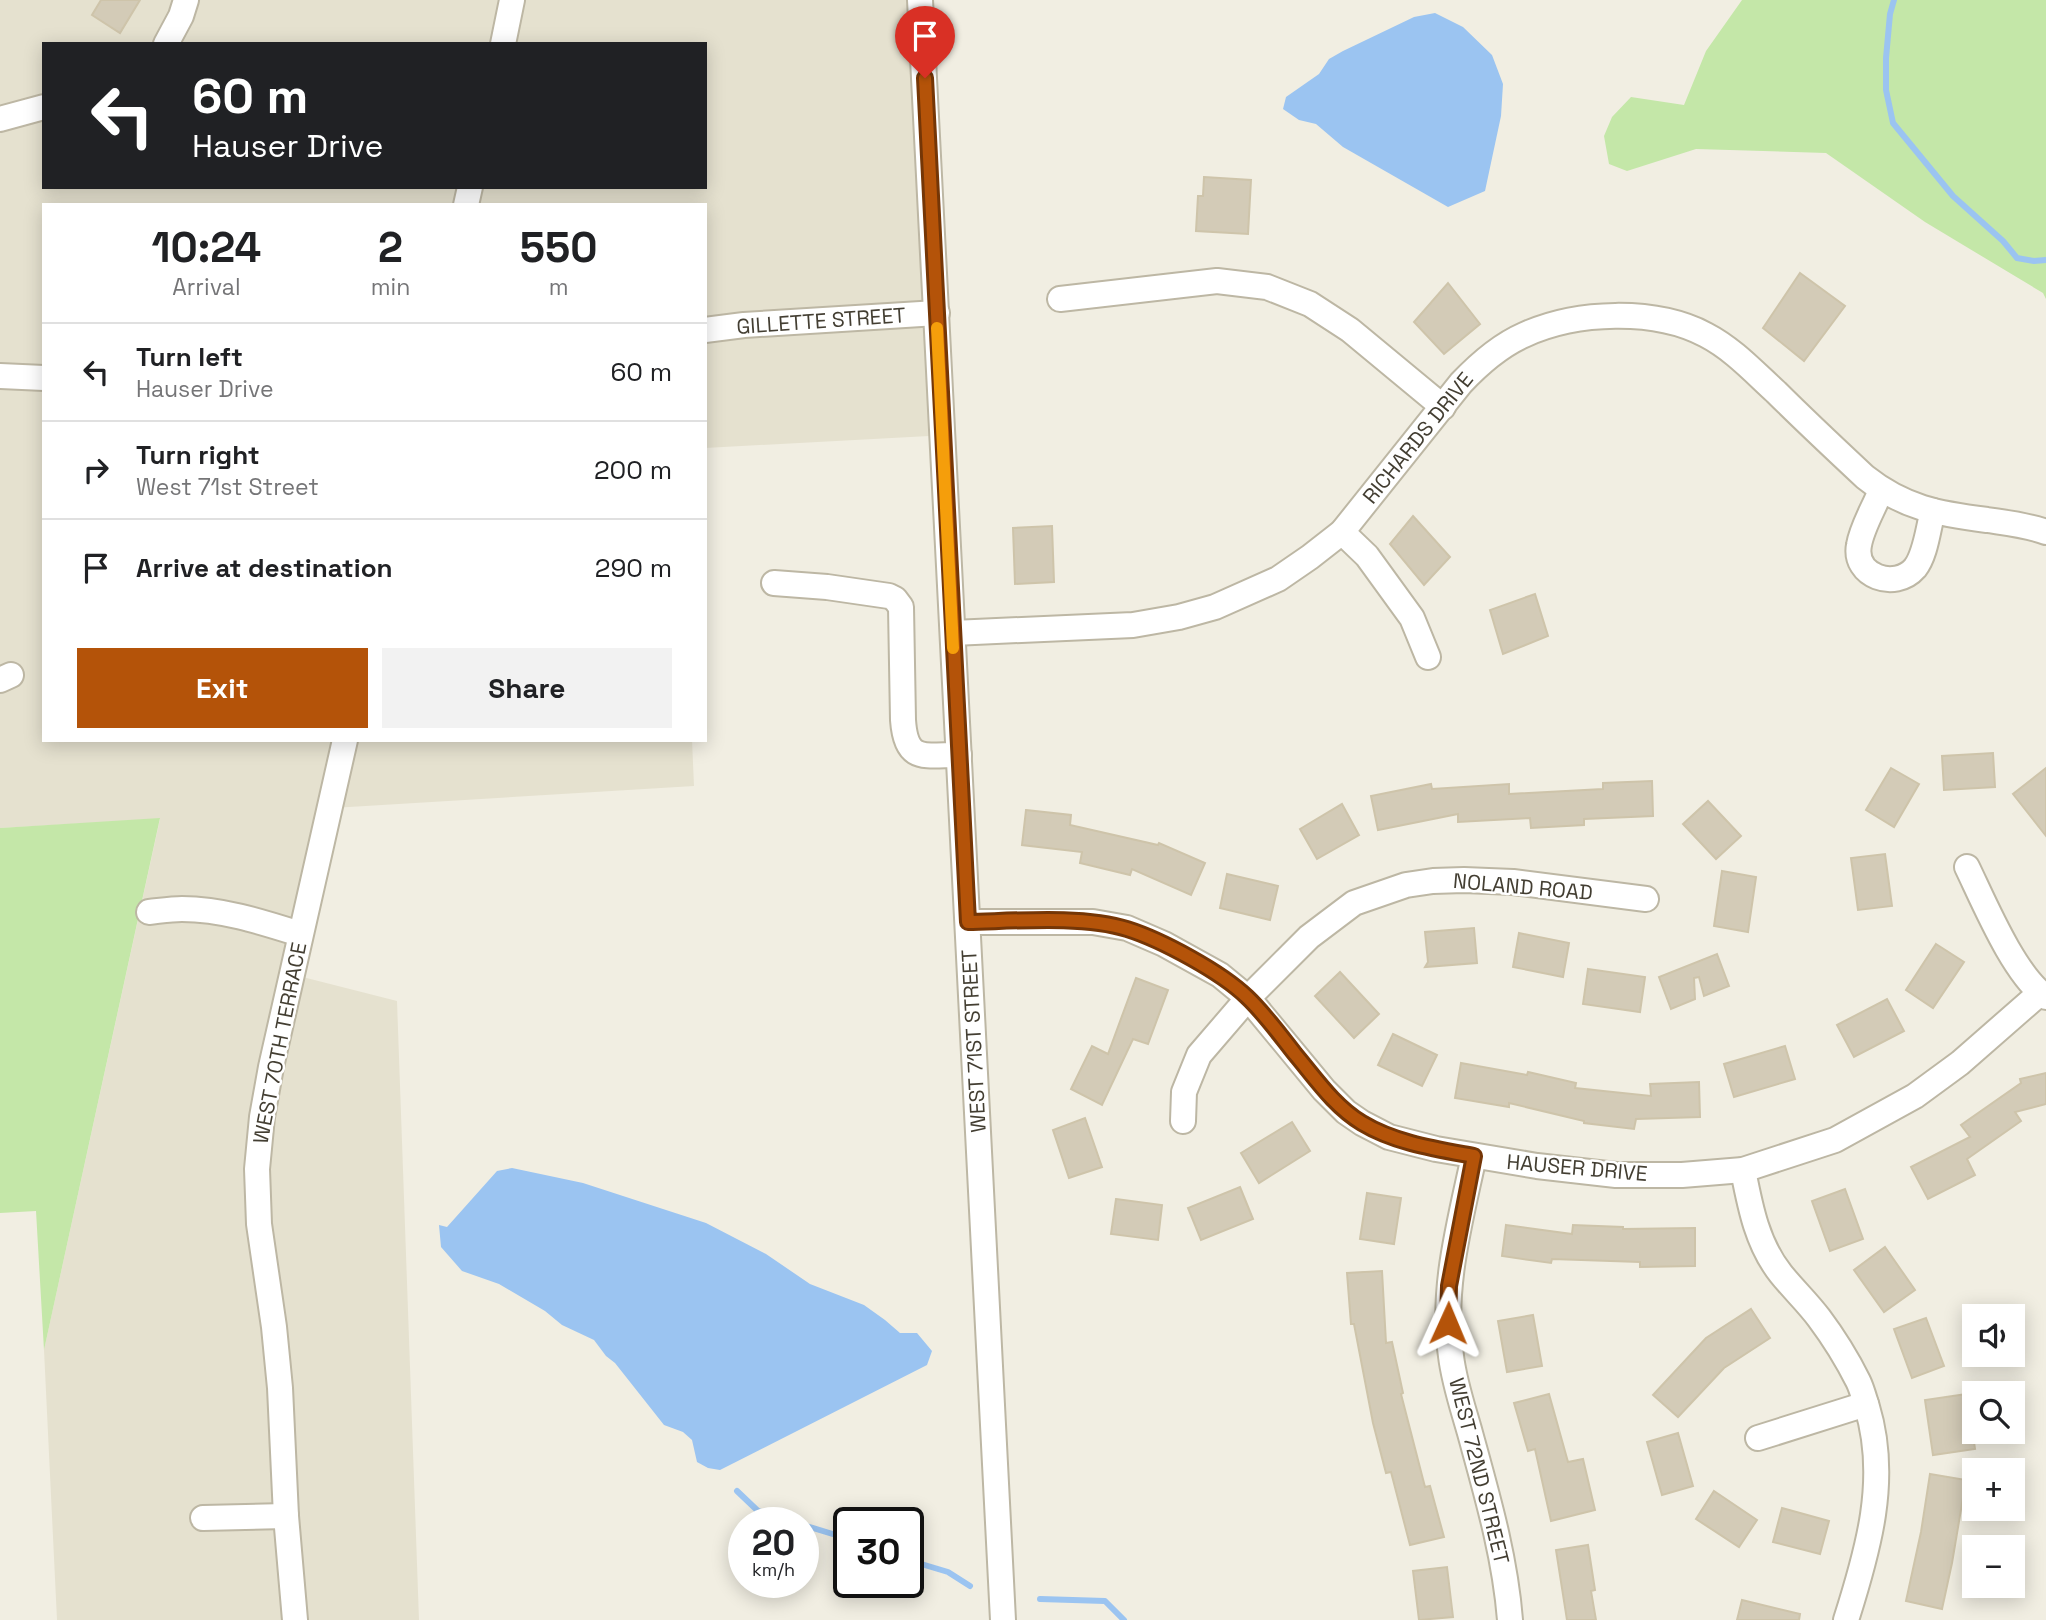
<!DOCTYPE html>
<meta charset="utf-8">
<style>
:root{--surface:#fff;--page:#f2f2f2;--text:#202124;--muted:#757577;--line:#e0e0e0;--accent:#b45309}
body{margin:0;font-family:"Space Grotesk",sans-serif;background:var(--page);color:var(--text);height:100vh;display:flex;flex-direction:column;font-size:26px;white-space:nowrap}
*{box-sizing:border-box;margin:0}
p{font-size:23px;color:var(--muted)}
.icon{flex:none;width:38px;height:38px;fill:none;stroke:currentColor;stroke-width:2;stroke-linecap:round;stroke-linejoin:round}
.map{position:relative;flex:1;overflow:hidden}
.drawer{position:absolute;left:42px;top:203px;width:665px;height:539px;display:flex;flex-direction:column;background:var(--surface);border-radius:0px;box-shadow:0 4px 18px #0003}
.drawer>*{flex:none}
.hud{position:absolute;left:42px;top:42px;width:665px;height:147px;border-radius:0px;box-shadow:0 4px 18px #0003;background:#202124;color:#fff;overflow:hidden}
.controls{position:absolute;left:1962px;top:1304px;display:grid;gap:14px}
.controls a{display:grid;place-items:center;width:63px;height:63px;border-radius:0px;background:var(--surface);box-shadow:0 4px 18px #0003;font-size:35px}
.speed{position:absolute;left:728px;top:1507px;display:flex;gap:14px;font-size:35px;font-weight:700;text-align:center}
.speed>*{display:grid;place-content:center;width:91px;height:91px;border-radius:50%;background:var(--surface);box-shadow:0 4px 18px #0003;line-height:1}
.speed small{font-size:18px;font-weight:400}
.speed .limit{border:4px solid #111;border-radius:10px;background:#fff;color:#111}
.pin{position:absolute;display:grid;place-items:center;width:60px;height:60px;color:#fff;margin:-72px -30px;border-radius:50% 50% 50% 0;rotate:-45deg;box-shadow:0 0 7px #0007}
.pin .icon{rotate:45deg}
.me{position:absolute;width:77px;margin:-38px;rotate:1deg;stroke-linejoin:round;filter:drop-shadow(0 0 5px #0008)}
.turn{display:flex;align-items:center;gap:24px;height:147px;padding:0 35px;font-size:32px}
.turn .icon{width:91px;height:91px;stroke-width:2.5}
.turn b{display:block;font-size:49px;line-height:60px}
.eta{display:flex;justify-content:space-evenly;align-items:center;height:119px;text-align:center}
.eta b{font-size:42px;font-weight:800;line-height:49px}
.button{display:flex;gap:14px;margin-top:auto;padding:14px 35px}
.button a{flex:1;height:80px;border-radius:0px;background:var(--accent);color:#fff;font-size:28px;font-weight:800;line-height:80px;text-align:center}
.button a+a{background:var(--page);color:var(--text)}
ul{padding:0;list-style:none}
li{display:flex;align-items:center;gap:21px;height:98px;padding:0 35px;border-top:2px solid var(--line)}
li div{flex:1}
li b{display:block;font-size:26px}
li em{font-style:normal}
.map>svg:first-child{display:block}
.residential{fill:#e5e1cf;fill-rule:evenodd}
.green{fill:#c4e7a8}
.water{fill:#9bc4f1}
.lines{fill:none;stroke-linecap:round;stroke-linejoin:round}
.stream{stroke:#9bc4f1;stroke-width:6}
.building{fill:#d3cbb7;stroke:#cec4aa;stroke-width:2}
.minor-casing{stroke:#bdb7a4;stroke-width:28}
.minor{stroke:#fff;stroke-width:24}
.route-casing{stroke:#753606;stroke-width:18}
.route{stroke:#b45309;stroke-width:12}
.slow{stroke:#f59e0b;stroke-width:12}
.labels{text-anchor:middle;stroke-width:5;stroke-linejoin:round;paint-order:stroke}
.street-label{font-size:21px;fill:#433e32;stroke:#fff}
</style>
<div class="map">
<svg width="2046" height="1620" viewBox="0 0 2046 1620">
<rect width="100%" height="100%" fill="#f1eee2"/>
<path class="residential" d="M0 0H907L929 436 705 448V205H44V740H692L694 786 316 809 279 971 397 1001 419 1620H57L44 1350 160 819 0 828ZM44 44H705V187H44Z"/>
<g class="green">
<polygon points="1742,0 2046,0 2046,299 2043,293 1925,222 1826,153 1696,149 1627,171 1609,164 1604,136 1612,117 1631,97 1684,105 1706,51"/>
<polygon points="160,818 44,1350 36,1211 0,1213 0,828"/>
</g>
<g class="water">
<polygon points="1435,13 1463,27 1492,55 1503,84 1501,116 1485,191 1448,207 1343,147 1316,124 1299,120 1283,109 1286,97 1319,74 1329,59 1343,51 1414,17"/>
<polygon points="512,1168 583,1183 706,1223 766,1254 810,1284 864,1305 885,1320 900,1333 917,1333 932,1351 927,1365 720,1470 708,1468 697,1462 692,1440 683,1432 664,1425 615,1363 606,1356 594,1340 562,1325 545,1311 499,1284 462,1271 441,1247 439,1225 447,1227 497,1171"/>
</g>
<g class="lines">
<g class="stream">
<polyline points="1894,0 1890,14 1886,58 1886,90 1893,123 1953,196 2003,241 2017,258 2034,261 2046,260"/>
<polyline points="737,1491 758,1511 795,1522"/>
<polyline points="803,1525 849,1539"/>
<polyline points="908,1560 948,1572 970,1586"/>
<polyline points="1040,1599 1105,1601 1124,1620"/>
</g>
</g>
<g class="building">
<polygon points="101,0 140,0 120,33 92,15"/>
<polygon points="1204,177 1251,180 1248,234 1196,231 1198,196 1203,196"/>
<polygon points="1800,273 1845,306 1804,361 1763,328"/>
<polygon points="1448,283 1480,324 1444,354 1414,322"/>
<polygon points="1413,516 1450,557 1424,585 1390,544"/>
<polygon points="1052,526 1054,582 1015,584 1013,528"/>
<polygon points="1535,594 1548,636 1503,654 1490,610"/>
<polygon points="1993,753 1995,787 1944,790 1942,756"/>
<polygon points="1891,768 1919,784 1894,827 1866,810"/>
<polygon points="2046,768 2046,836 2013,794"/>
<polygon points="1652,781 1653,816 1584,819 1584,825 1531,828 1530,818 1458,822 1458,814 1378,830 1371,796 1431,784 1432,789 1509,784 1509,794 1603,789 1603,783"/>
<polygon points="1708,801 1741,836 1716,859 1683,824"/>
<polygon points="1342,804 1359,835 1317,859 1300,829"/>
<polygon points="1026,810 1071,815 1070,825 1158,845 1159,843 1205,863 1191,895 1132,869 1130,875 1080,863 1082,852 1022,845"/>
<polygon points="1885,854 1892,906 1858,910 1851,858"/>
<polygon points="1722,871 1756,877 1748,932 1714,926"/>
<polygon points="1227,874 1278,886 1270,920 1220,908"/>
<polygon points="1474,928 1477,963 1425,967 1428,962 1425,932"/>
<polygon points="1519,933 1569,943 1563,977 1513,967"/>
<polygon points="1936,944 1964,962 1933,1008 1906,990"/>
<polygon points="1717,954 1729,986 1704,996 1699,977 1694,978 1695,999 1671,1009 1659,977"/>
<polygon points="1588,969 1645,977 1640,1012 1583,1004"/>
<polygon points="1340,972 1379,1014 1354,1038 1315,996"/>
<polygon points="1136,978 1168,990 1148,1044 1133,1039 1102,1105 1071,1089 1092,1046 1108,1054"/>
<polygon points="1887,999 1904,1031 1854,1057 1837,1025"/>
<polygon points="1393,1034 1437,1055 1422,1086 1378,1065"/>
<polygon points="1785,1046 1795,1079 1734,1097 1724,1064"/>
<polygon points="1461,1063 1527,1075 1528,1072 1576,1083 1575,1088 1651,1096 1650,1084 1699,1082 1700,1117 1636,1119 1634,1129 1584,1123 1584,1121 1509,1103 1509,1107 1455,1098"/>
<polygon points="2046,1073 2046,1104 2015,1112 2021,1121 1967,1159 1975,1175 1928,1199 1911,1167 1970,1137 1961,1125 2021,1083 2020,1079"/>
<polygon points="1085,1118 1102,1167 1069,1178 1053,1130"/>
<polygon points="1292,1122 1310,1151 1259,1183 1241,1153"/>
<polygon points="1240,1187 1253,1219 1201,1240 1188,1208"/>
<polygon points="1845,1189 1863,1239 1830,1251 1812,1201"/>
<polygon points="1367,1193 1401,1198 1394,1244 1360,1239"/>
<polygon points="1116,1199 1162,1205 1158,1240 1111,1234"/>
<polygon points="1506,1225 1572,1234 1573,1225 1623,1227 1623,1229 1695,1228 1695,1266 1640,1267 1640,1262 1552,1259 1551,1263 1502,1256"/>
<polygon points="1885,1247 1915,1290 1884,1312 1854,1270"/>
<polygon points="1382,1271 1386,1343 1392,1342 1403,1393 1401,1394 1425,1487 1430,1486 1444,1537 1410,1545 1391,1472 1386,1473 1373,1423 1354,1324 1351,1324 1347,1273"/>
<polygon points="1751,1309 1770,1338 1724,1368 1678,1417 1653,1395 1706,1338"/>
<polygon points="1533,1315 1542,1366 1507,1372 1498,1321"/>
<polygon points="1926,1318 1944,1366 1912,1378 1894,1329"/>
<polygon points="1549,1394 1568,1462 1583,1459 1595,1510 1551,1521 1535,1449 1528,1451 1514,1403"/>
<polygon points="1967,1394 1975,1449 1933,1455 1925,1400"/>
<polygon points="1678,1433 1693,1486 1662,1495 1647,1442"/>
<polygon points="1930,1474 1966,1480 1952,1563 1942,1609 1906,1601 1921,1532"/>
<polygon points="1714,1491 1757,1520 1739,1547 1696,1519"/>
<polygon points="1782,1508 1829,1521 1820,1554 1773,1542"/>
<polygon points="1588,1545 1595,1590 1591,1591 1596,1620 1567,1620 1556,1550"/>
<polygon points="1447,1567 1453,1617 1419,1620 1413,1571"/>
<polygon points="1742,1600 1800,1614 1799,1620 1737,1620"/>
</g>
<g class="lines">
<defs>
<g id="minor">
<polyline points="920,0 1003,1620"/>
<polyline points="166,44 181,16 186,0"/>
<polyline points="503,44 512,0"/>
<polyline points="0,119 44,107"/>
<polyline points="466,205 470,187"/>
<polyline points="1060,299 1217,281 1267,287 1310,304 1350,330 1443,407"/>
<polyline points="705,330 744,325 937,313"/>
<polyline points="0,376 44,378"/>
<path d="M1881 490C1874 508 1862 527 1859 545 1853 576 1895 591 1915 568 1926 554 1928 528 1933 511"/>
<polyline points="1342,532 1367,556 1412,618 1428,657"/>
<path d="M774 583 827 587 889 596 895 599 901 607 903 720C906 763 924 755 959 755"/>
<path d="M953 633 1133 625 1179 617 1215 607 1278 579 1310 557 1342 532 1461 383C1479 364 1499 346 1524 335 1576 311 1655 308 1706 335 1733 349 1754 372 1776 392 1805 421 1835 449 1865 477 1904 508 1939 514 1987 520 2007 523 2027 525 2046 532"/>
<polyline points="0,680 11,675"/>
<path d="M1967 867C1984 902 2014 975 2046 997"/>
<path d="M149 912C159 911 171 909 182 909 222 909 262 922 300 934"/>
<polyline points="968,922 1093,922 1127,928 1164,944 1220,975 1248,998 1324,1090 1346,1112 1362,1123 1389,1137 1436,1149 1537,1166 1616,1175 1682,1175 1743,1170 1835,1140 1915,1096 1960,1063 2040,993"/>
<polyline points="1183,1121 1184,1092 1199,1055 1248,998 1309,937 1354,903 1406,885 1433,881 1464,880 1513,882 1646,899"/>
<path d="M1474 1156C1460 1222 1441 1289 1451 1356 1454 1382 1463 1408 1470 1433 1487 1495 1505 1556 1510 1620"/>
<path d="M1743 1170C1750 1206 1757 1244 1781 1274 1793 1289 1807 1302 1819 1318 1834 1338 1847 1359 1858 1381 1862 1389 1864 1398 1867 1407 1889 1479 1868 1551 1846 1620"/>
<polyline points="1758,1438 1866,1404"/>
<polyline points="203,1518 286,1516"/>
<polyline points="295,1620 286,1516 280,1388 274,1327 259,1224 257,1169 262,1117 271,1067 345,740"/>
</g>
</defs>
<use href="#minor" class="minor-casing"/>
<use href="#minor" class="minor"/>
</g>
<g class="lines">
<defs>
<path id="route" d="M925 78 968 922C1014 921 1084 915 1127 929 1162 940 1221 972 1247 997 1265 1014 1280 1035 1295 1054 1316 1079 1334 1106 1362 1123 1395 1143 1436 1149 1474 1156L1449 1286 1448 1323"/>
</defs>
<use href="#route" class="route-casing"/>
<use href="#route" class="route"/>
<polyline class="slow" points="937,328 953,648"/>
</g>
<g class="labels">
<g class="street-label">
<text transform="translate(821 321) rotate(-4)" y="7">GILLETTE STREET</text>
<text transform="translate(1418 438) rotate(-51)" y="7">RICHARDS DRIVE</text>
<text transform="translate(1523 887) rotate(5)" y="7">NOLAND ROAD</text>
<text transform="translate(974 1041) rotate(-93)" y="7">WEST 71ST STREET</text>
<text transform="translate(280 1043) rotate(-79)" y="7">WEST 70TH TERRACE</text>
<text transform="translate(1577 1168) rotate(5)" y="7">HAUSER DRIVE</text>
<text transform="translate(1479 1471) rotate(76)" y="7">WEST 72ND STREET</text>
</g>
</g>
</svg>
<div class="controls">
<a><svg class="icon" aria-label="sound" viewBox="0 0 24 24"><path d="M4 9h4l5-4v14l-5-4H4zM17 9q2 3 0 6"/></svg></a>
<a><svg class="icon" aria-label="search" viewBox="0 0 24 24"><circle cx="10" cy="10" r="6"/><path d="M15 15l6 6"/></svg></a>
<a>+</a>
<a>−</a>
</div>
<div class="speed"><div>20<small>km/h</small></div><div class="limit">30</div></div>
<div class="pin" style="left:925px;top:78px;background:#d93025"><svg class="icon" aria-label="arrive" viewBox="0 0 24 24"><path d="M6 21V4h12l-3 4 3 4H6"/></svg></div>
<svg class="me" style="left:1448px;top:1323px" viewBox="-20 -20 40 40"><path d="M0-17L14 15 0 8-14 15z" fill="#b45309" stroke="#fff" stroke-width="4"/></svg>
<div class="hud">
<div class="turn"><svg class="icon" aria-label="left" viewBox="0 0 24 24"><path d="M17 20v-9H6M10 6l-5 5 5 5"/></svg><div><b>60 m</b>Hauser Drive</div></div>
</div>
<section class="drawer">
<div class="eta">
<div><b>10:24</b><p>Arrival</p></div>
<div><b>2</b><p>min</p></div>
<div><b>550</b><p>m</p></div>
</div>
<ul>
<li><svg class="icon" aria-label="left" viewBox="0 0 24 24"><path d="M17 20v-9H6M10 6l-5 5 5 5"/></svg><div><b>Turn left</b><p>Hauser Drive</p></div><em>60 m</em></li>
<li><svg class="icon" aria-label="right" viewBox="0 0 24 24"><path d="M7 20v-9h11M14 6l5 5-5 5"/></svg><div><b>Turn right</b><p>West 71st Street</p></div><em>200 m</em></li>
<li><svg class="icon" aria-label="arrive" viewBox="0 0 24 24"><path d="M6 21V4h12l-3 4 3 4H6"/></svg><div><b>Arrive at destination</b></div><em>290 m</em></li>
</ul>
<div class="button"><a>Exit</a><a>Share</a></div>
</section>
</div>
